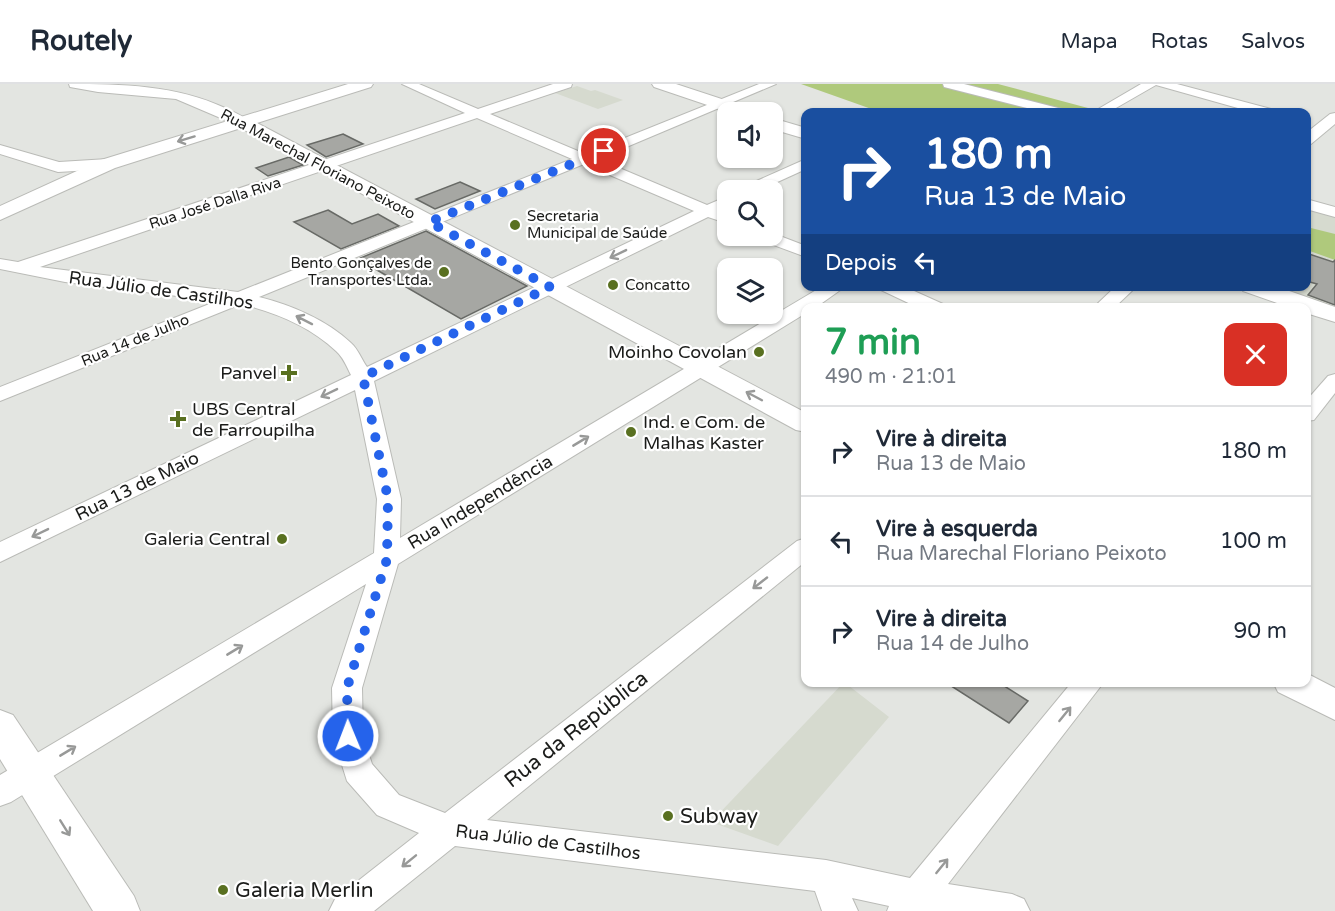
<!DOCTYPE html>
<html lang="pt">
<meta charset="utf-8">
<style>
:root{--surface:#fff;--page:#f2f2f3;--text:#1f2937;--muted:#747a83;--line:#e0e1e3}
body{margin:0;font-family:"Varela Round",sans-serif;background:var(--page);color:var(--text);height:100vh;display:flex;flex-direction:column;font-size:22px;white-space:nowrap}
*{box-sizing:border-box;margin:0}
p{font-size:20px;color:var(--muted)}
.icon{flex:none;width:33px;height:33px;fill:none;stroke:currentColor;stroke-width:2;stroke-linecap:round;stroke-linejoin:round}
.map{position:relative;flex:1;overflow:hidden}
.sheet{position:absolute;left:801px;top:219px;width:510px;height:384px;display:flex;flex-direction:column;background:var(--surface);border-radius:12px;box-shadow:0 2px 4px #0004}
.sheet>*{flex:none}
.top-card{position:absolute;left:801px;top:24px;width:510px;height:183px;border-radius:12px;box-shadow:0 2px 4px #0004;background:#1a4fa0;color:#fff;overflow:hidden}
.buttons{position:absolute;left:717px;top:18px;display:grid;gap:12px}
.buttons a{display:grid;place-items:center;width:66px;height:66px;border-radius:12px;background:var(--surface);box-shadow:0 2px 4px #0004;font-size:30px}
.pin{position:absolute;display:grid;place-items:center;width:51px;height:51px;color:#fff;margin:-26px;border:3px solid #fff;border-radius:50%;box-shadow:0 2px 6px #0007}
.me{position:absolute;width:66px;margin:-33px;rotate:359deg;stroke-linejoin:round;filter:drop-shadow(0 0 4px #0008)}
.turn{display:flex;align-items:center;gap:21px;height:126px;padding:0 24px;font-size:27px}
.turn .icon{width:78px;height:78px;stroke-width:2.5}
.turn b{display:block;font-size:42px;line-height:51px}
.then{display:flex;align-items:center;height:57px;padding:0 24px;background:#0003;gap:12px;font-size:22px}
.round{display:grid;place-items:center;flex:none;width:63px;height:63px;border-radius:12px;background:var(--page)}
.headline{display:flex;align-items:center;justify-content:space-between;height:102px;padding:0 24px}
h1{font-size:36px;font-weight:700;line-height:45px;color:#1e9e55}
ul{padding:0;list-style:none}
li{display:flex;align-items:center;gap:18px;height:90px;padding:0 24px;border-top:2px solid var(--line)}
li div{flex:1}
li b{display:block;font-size:22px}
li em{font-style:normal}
header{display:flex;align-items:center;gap:36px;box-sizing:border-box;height:84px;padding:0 30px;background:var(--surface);border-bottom:2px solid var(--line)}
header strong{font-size:28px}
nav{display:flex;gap:33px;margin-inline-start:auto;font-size:21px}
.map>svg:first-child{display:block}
.built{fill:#d6dacf}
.green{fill:#afc97c}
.building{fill:#a6a7a3;stroke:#686a66;stroke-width:1.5}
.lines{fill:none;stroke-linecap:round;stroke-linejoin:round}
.minor-casing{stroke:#babbb7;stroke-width:2}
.major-casing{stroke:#babbb7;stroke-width:2}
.minor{fill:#fff;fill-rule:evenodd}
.major{fill:#fff;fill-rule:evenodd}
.oneway{stroke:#989998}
.route{stroke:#2563eb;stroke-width:10;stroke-dasharray:0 18}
.poi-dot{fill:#597020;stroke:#fff;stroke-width:2}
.labels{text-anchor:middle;stroke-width:4.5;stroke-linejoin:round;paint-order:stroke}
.far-street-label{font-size:15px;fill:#1b1c1a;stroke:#fff}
.far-poi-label{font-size:15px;fill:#1b1c1a;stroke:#fff;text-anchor:start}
.street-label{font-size:18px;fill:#1b1c1a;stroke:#fff}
.poi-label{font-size:18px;fill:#1b1c1a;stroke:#fff;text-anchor:end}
.near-street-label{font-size:21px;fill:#1b1c1a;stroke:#fff}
.near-poi-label{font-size:21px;fill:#1b1c1a;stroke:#fff;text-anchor:start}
</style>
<header>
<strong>Routely</strong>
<nav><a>Mapa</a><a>Rotas</a><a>Salvos</a></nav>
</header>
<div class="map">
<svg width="1335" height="827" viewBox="0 0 1335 827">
<rect width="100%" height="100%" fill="#e3e5e1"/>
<g class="built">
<polygon points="577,2 591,7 595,6 623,16 598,25 555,9"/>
<polygon points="1307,122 1335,131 1335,231 1253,203 1306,202"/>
<polygon points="844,598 889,633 778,762 711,738"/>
</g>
<g class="green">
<polygon points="801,0 998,0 1088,24 1081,28 880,28"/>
<polygon points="1307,143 1335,150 1335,176 1307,166"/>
</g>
<g class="building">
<polygon points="343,50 363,60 326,73 307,61"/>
<polygon points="289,73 303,81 268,92 256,84"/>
<polygon points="460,98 480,107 435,125 416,115"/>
<polygon points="328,126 352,140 378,130 399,142 341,165 294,138"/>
<polygon points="426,147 527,202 461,235 358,175"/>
<polygon points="1306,169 1333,178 1335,176 1335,221 1308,211 1317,200 1306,197"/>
<polygon points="945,598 998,598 1028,617 1009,639"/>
</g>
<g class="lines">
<defs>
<g id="minor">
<path d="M69 0C122 0 176 1 225 24 233 28 243 31 249 38L242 42 237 41 176 15 98 8 70 3Z"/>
<path d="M402 0H419L478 25 553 0H572L571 3 490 30 585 70 759 0H776L598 75 707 121 728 112V123L721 127 725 131 723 134 717 136 708 133 374 297 401 415 400 454 823 202H846L815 224H806V229L398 480 362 604 363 652 372 680 399 711 445 729 797 457 806 454V477L487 736 826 776 910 794 1072 598H1104L948 800 1012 810 1024 815 1030 827H887L889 822 852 814 858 827H822L815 807 455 762 374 827H329L335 815 419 749 377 731 347 697 333 652 332 604 366 500 11 718 0 722V691L374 469 377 415 355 306 0 478V458L351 291C347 283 343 273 336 267 311 243 275 228 241 220L0 317V303L217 217 65 198 0 185V175L18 178 465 29ZM477 34 572 75 238 208 40 183ZM584 80 694 127 367 283C362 276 358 265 351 259 327 236 291 221 259 213Z"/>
<polygon points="943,0 964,0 1062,25 1064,28 1043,28 944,3"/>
<polygon points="1141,0 1177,0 1271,25 1273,28 1252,28 1156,1 1109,28 1093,28"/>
<polygon points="1335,29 1335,40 1311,60 1306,61 1306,49 1330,30"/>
<polygon points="0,61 59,78 108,75 116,80 108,85 58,88 0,70"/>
<polygon points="806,75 806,85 760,106 741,106 743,103"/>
<polygon points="1306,115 1335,123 1335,133 1306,125"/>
<polygon points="772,149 806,162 806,173 760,156 758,152 772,152"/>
<polygon points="878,202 903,202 943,220 945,224 919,224 881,206"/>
<polygon points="1116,202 1137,202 1114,224 1093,224"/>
<polygon points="1335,290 1335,309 1314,336 1306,337 1306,317 1328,292"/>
</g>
<g id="major">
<polygon points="348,0 373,0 371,3 257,39 806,329 806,348 796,346 241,44 115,84 0,136 0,122 101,76"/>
<polygon points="652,0 676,0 749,24 752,28 728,28 654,3"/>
<polygon points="772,34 806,44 806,55 772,45"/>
<polygon points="1240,202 1275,202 1335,223 1335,238 1306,229 1306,224 1291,224 1243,207"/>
<polygon points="1306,589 1335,604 1335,636 1278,608 1273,598 1306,598"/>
<polygon points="0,626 13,631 134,812 140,827 93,827 0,675"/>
</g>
</defs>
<use href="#minor" class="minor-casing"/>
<use href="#major" class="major-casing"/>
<use href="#minor" class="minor"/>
<use href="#major" class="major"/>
</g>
<defs><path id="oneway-shaft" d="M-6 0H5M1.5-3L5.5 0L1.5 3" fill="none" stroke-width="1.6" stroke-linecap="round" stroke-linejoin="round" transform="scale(1.5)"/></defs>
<g class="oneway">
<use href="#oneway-shaft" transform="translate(186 55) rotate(163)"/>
<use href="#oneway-shaft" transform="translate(618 170) rotate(154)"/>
<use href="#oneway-shaft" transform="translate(304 236) rotate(-153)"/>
<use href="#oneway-shaft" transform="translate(329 309) rotate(154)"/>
<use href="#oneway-shaft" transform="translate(754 312) rotate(-152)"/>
<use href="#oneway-shaft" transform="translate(581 357) rotate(-31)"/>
<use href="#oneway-shaft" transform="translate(40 449) rotate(154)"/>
<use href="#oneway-shaft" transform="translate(760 499) rotate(142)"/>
<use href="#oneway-shaft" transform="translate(235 566) rotate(-31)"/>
<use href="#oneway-shaft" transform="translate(1065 630) rotate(-51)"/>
<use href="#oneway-shaft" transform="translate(68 667) rotate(-31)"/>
<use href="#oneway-shaft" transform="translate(65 744) rotate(58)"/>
<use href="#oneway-shaft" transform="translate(409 777) rotate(141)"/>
<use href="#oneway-shaft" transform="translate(942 782) rotate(-51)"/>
</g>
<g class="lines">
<polyline class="route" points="348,652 347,604 387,475 388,415 363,293 550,203 429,138 604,67"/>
</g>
<g class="poi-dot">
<circle cx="515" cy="141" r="6"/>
<circle cx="444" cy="188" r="6"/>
<circle cx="613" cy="201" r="6"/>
<circle cx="759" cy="268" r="6"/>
<path d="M286 280h6v6h6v6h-6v6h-6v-6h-6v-6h6z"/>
<path d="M175 326h6v6h6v6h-6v6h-6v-6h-6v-6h6z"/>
<circle cx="631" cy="348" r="6"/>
<circle cx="282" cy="455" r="6"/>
<circle cx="668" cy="732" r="6"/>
<circle cx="223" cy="806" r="6"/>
</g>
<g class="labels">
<g class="far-street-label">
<text transform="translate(318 80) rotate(28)" y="5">Rua Marechal Floriano Peixoto</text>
<text transform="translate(215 119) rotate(-18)" y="5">Rua José Dalla Riva</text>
<text transform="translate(135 256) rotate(-22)" y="5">Rua 14 de Julho</text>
</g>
<g class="far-poi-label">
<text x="527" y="137">Secretaria<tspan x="527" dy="17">Municipal de Saúde</tspan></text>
<text x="432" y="184" text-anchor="end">Bento Gonçalves de<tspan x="432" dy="17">Transportes Ltda.</tspan></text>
<text x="625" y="206">Concatto</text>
</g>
<g class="street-label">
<text transform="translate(161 206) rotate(8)" y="6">Rua Júlio de Castilhos</text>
<text transform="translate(137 402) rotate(-26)" y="6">Rua 13 de Maio</text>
<text transform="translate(480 418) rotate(-31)" y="6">Rua Independência</text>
<text transform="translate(548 758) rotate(7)" y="6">Rua Júlio de Castilhos</text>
</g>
<g class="poi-label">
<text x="747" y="274">Moinho Covolan</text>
<text x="277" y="295">Panvel</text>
<text x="192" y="331" text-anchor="start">UBS Central<tspan x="192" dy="21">de Farroupilha</tspan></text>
<text x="643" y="344" text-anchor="start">Ind. e Com. de<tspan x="643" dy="21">Malhas Kaster</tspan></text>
<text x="270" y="461">Galeria Central</text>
</g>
<g class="near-street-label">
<text transform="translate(576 645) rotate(-38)" y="7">Rua da República</text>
</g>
<g class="near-poi-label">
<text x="680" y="739">Subway</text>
<text x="235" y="813">Galeria Merlin</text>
</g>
</g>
</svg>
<div class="buttons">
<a><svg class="icon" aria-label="sound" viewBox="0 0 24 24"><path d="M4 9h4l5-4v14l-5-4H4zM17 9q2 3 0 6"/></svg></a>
<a><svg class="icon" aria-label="search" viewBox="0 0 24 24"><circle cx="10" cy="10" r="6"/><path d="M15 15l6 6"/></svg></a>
<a><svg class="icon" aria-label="layers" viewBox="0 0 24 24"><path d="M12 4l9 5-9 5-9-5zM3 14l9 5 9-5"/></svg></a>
</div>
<div class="pin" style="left:604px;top:67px;background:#d93025"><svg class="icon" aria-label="arrive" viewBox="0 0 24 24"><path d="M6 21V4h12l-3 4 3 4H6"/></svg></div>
<svg class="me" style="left:348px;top:652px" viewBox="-20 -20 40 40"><circle r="17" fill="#2563eb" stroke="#fff" stroke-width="3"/><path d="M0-11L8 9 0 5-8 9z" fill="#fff"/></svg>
<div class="top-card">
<div class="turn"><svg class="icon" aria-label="right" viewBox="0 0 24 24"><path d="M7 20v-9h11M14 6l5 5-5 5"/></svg><div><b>180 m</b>Rua 13 de Maio</div></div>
<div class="then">Depois<svg class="icon" aria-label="left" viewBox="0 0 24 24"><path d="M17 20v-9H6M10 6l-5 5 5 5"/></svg></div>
</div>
<section class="sheet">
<div class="headline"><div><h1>7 min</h1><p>490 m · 21:01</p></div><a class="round" style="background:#d93025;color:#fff"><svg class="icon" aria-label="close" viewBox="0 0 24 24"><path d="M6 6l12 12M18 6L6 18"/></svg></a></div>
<ul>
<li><svg class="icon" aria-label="right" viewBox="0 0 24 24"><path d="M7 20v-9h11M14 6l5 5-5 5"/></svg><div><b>Vire à direita</b><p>Rua 13 de Maio</p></div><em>180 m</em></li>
<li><svg class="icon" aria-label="left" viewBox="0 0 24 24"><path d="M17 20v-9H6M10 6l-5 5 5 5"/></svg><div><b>Vire à esquerda</b><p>Rua Marechal Floriano Peixoto</p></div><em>100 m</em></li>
<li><svg class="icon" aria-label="right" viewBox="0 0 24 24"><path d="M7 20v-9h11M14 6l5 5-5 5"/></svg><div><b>Vire à direita</b><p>Rua 14 de Julho</p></div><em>90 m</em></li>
</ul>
</section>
</div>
